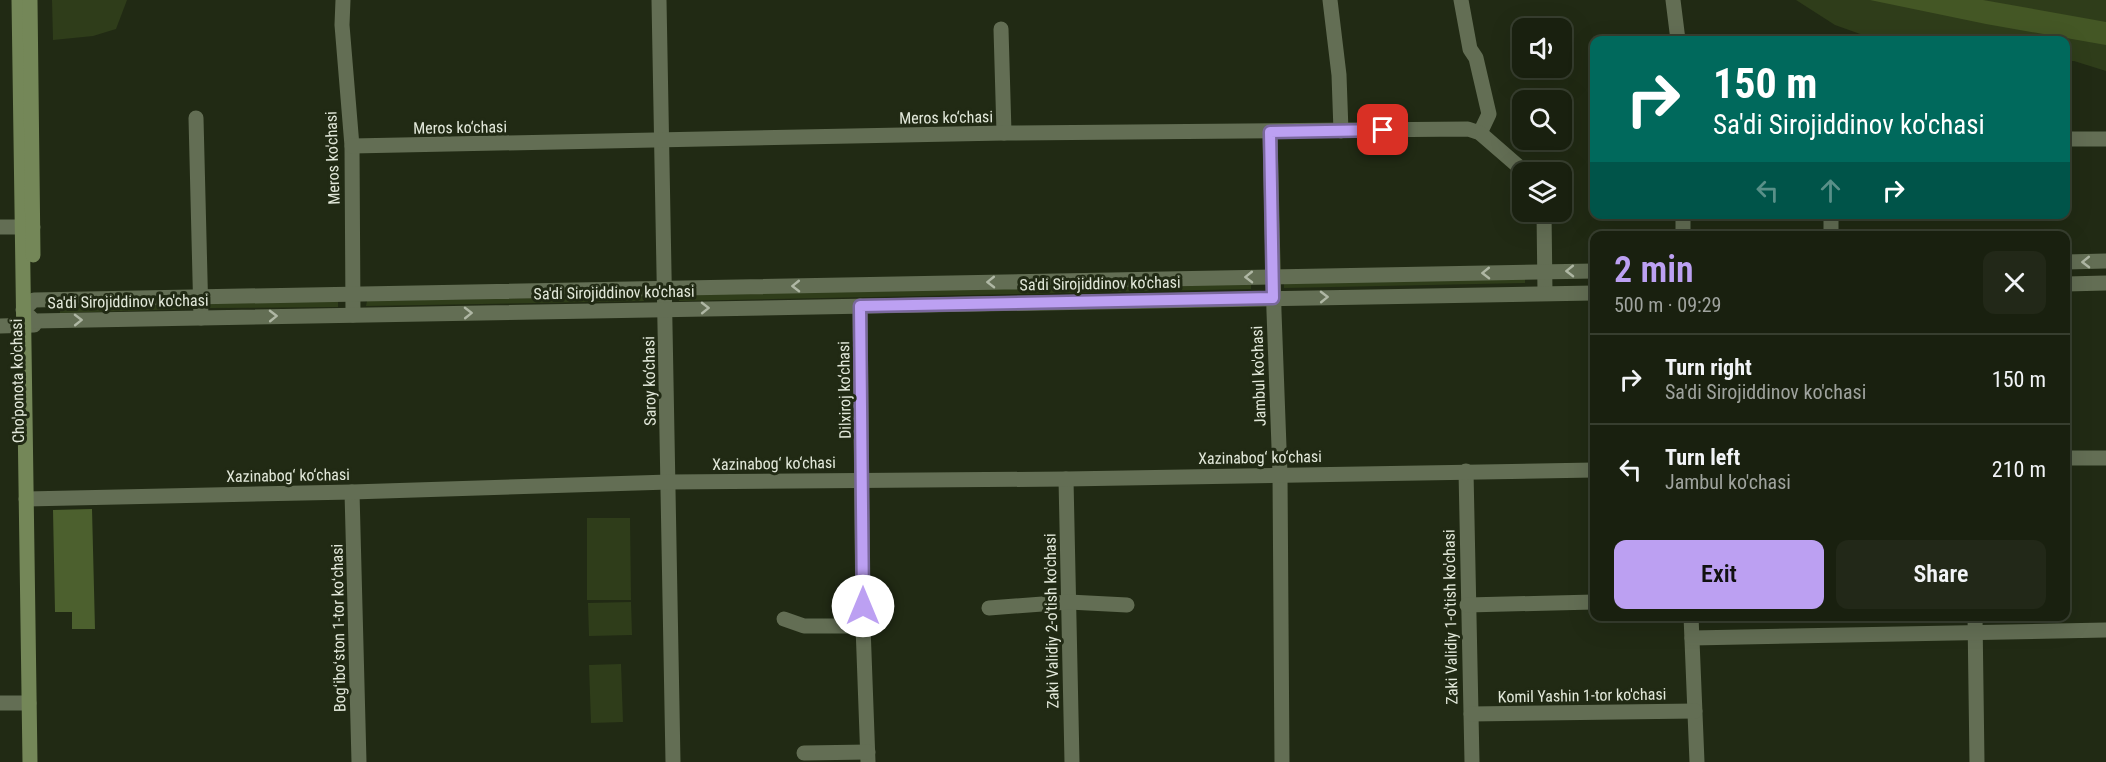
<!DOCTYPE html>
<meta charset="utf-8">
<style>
:root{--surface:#19200f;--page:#222818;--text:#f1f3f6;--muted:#9fa39e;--line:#373e2f;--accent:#bca0f2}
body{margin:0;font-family:"Roboto Condensed",sans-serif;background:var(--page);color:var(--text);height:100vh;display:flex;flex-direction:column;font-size:22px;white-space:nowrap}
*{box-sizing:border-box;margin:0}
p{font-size:20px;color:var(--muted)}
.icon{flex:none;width:33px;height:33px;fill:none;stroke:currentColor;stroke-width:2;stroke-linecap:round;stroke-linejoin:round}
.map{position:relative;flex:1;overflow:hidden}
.details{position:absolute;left:1590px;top:231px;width:480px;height:390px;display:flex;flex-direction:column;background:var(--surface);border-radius:12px;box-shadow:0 6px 24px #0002,0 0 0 2px var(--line)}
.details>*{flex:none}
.hud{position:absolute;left:1590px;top:36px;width:480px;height:183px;border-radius:12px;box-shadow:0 6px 24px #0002,0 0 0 2px var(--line);background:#00695c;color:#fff;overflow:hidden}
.controls{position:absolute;left:1512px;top:18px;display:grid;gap:12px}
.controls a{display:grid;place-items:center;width:60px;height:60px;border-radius:12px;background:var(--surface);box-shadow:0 6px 24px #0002,0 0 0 2px var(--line);font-size:30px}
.pin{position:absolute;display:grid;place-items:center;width:51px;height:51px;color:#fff;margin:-26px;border-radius:12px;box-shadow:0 3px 9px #0006}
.me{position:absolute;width:66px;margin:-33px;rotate:0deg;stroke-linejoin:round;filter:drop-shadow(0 0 4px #0008)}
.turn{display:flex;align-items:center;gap:21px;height:126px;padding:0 24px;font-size:27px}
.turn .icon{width:78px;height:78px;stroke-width:2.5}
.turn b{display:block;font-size:42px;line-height:51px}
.lanes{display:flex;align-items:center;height:57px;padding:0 24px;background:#0003;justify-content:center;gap:30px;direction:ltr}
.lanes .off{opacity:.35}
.round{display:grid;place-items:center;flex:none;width:63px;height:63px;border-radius:12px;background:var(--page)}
.head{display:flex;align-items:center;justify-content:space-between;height:102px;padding:0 24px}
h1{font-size:36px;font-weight:600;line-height:45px;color:var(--accent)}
.cta{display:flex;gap:12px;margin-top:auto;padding:12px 24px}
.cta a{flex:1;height:69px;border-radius:12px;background:var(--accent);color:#111;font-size:24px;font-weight:600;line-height:69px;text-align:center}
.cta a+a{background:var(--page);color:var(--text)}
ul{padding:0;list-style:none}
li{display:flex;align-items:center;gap:18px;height:90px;padding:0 24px;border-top:2px solid var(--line)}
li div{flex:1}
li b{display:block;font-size:22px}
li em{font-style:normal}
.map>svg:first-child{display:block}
.green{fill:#2f3d1a}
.forest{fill:#4c602e}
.water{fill:#445725}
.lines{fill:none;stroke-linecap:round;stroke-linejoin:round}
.minor{stroke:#636e54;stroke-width:15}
.tertiary{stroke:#636e54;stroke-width:15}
.secondary{stroke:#748758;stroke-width:15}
.oneway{stroke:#afb7a4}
.route-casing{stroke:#7a689d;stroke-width:15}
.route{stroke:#bca0f2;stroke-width:10}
.labels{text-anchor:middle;stroke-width:6;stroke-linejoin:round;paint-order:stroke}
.street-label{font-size:16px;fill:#e2e8da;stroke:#212a14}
</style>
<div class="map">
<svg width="2106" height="762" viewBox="0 0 2106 762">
<rect width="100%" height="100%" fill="#212a14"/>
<g class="green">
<polygon points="52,0 127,0 116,29 93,36 53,40"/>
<polygon points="1796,0 2106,0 2106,71 2074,61 2066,61 2066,40 1877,40 1835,25"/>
<polygon points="1525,277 1525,283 1284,288 1284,281"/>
<polygon points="1251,283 1251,289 679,301 679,294"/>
<polygon points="643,296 644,301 366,306 367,301"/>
<polygon points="338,301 338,307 210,308 210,302"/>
<polygon points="189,303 189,309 60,313 60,306"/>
<polygon points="587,518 630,518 631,600 587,600"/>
<polygon points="631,602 632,635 589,636 588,603"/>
<polygon points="621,664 623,722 591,723 589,665"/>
</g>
<polygon class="forest" points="92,509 95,629 72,629 72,612 55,612 53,510"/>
<polygon class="water" points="1870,0 1983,0 2095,20 2106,22 2106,45 1986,24"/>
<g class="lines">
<g class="minor">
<polyline points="343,0 342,25 352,146 353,315"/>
<polyline points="659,0 673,762"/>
<polyline points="1330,0 1339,75 1341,131"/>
<polyline points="1461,0 1470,49 1476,58 1489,114 1480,133"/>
<polyline points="1673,0 1678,40"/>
<polyline points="1001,29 1004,133"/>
<polyline points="196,118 201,318"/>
<polyline points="1270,132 1274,312 1280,474 1282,762"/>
<polyline points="2066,139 2106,139"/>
<polyline points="352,146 1004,133 1468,129 1480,133 1525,172"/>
<polyline points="1544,212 1545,293"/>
<polyline points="1683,214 1683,236"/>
<polyline points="0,227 33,227"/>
<polyline points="1831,236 1831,214"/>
<polyline points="860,306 863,626 868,762"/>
<polyline points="0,326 34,325"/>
<polyline points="2066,458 2106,458"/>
<polyline points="1466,471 1472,762"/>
<polyline points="1066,479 1072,762"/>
<polyline points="352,492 359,762"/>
<polyline points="26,499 352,492 669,482 1066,479 1594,470"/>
<polyline points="1467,605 1594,602"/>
<polyline points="989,608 1069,602 1127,605"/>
<polyline points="1691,616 1697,762"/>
<polyline points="1975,616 1977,762"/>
<polyline points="784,619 804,626 863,626"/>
<polyline points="1692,638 2106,630"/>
<polyline points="0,703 29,703"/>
<polyline points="1471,714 1695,711"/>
<polyline points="804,753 868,752"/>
</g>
<g class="tertiary">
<polyline points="2066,262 2106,261"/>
<polyline points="1594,271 34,300 23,310 34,321 1594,293"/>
<polyline points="2066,284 2106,283"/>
</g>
<g class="secondary">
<polyline points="19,0 30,762"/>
<polyline points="30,0 33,255"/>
</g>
</g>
<defs><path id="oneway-chevron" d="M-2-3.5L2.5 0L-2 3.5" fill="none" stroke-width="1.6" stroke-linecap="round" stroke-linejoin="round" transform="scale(1.5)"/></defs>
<g class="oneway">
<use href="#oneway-chevron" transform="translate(2086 262) rotate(179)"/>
<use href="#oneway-chevron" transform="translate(1570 271) rotate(179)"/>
<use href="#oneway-chevron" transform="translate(1486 273) rotate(179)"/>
<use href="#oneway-chevron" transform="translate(1249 277) rotate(179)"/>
<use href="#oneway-chevron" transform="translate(991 282) rotate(179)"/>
<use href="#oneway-chevron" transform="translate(796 286) rotate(179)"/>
<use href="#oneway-chevron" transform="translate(1324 297) rotate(-1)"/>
<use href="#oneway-chevron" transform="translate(705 308) rotate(-1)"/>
<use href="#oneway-chevron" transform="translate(468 313) rotate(-1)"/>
<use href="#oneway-chevron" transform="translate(273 316) rotate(-1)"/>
<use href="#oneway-chevron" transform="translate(78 320) rotate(-1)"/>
</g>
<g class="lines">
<defs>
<polyline id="route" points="863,606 860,306 1273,298 1270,132 1383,130"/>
</defs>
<use href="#route" class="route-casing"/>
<use href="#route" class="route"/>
</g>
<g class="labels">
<g class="street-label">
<text transform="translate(946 117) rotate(-1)" y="6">Meros ko‘chasi</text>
<text transform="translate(460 127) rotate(-1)" y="6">Meros ko‘chasi</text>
<text transform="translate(332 158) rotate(-92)" y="6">Meros ko'chasi</text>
<text transform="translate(1100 283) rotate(-1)" y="6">Sa'di Sirojiddinov ko'chasi</text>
<text transform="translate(614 292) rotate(-1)" y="6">Sa'di Sirojiddinov ko'chasi</text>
<text transform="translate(128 301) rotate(-1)" y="6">Sa'di Sirojiddinov ko'chasi</text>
<text transform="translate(1258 376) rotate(-92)" y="6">Jambul ko'chasi</text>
<text transform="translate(17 381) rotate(-91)" y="6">Cho'ponota ko'chasi</text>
<text transform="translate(649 381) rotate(-91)" y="6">Saroy ko‘chasi</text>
<text transform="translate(844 390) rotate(-91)" y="6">Dilxiroj ko‘chasi</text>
<text transform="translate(1260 457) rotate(-1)" y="6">Xazinabog‘ ko‘chasi</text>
<text transform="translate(774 463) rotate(-1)" y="6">Xazinabog‘ ko‘chasi</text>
<text transform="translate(288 475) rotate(-1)" y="6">Xazinabog‘ ko‘chasi</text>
<text transform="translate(1450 617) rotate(-91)" y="6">Zaki Validiy 1-o'tish ko'chasi</text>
<text transform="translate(1051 621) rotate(-91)" y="6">Zaki Validiy 2-o'tish ko'chasi</text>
<text transform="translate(338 628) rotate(-91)" y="6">Bogʻiboʻston 1-tor koʻchasi</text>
<text transform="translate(1582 695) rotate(-1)" y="6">Komil Yashin 1-tor ko'chasi</text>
</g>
</g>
</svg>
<div class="controls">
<a><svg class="icon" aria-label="sound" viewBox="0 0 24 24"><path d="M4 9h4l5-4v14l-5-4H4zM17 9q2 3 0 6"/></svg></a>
<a><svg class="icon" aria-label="search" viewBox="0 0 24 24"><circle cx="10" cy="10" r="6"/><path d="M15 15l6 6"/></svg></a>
<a><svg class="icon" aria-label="layers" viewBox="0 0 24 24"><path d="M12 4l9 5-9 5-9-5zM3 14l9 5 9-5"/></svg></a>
</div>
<div class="pin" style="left:1383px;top:130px;background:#d93025"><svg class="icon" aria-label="arrive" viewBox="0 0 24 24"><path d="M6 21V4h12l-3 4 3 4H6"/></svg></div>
<svg class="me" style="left:863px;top:606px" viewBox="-20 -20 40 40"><circle r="19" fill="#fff"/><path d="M0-13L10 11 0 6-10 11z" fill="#bca0f2"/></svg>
<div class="hud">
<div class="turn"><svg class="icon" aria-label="right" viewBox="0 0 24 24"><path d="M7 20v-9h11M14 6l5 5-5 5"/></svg><div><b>150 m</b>Sa'di Sirojiddinov ko'chasi</div></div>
<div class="lanes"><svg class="icon off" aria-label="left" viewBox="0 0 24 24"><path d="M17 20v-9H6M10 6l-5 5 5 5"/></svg><svg class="icon off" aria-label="ahead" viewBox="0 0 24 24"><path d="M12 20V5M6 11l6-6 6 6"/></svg><svg class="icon" aria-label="right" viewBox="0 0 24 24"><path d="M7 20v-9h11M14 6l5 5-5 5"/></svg></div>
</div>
<section class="details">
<div class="head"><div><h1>2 min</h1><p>500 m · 09:29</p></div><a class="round"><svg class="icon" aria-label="close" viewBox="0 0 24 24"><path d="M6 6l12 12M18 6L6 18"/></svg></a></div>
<ul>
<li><svg class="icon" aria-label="right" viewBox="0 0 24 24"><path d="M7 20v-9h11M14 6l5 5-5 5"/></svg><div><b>Turn right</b><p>Sa'di Sirojiddinov ko'chasi</p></div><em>150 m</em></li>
<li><svg class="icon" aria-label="left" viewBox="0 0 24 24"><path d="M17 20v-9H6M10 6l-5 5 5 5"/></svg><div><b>Turn left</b><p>Jambul ko'chasi</p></div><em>210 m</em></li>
</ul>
<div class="cta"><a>Exit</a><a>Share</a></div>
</section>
</div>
